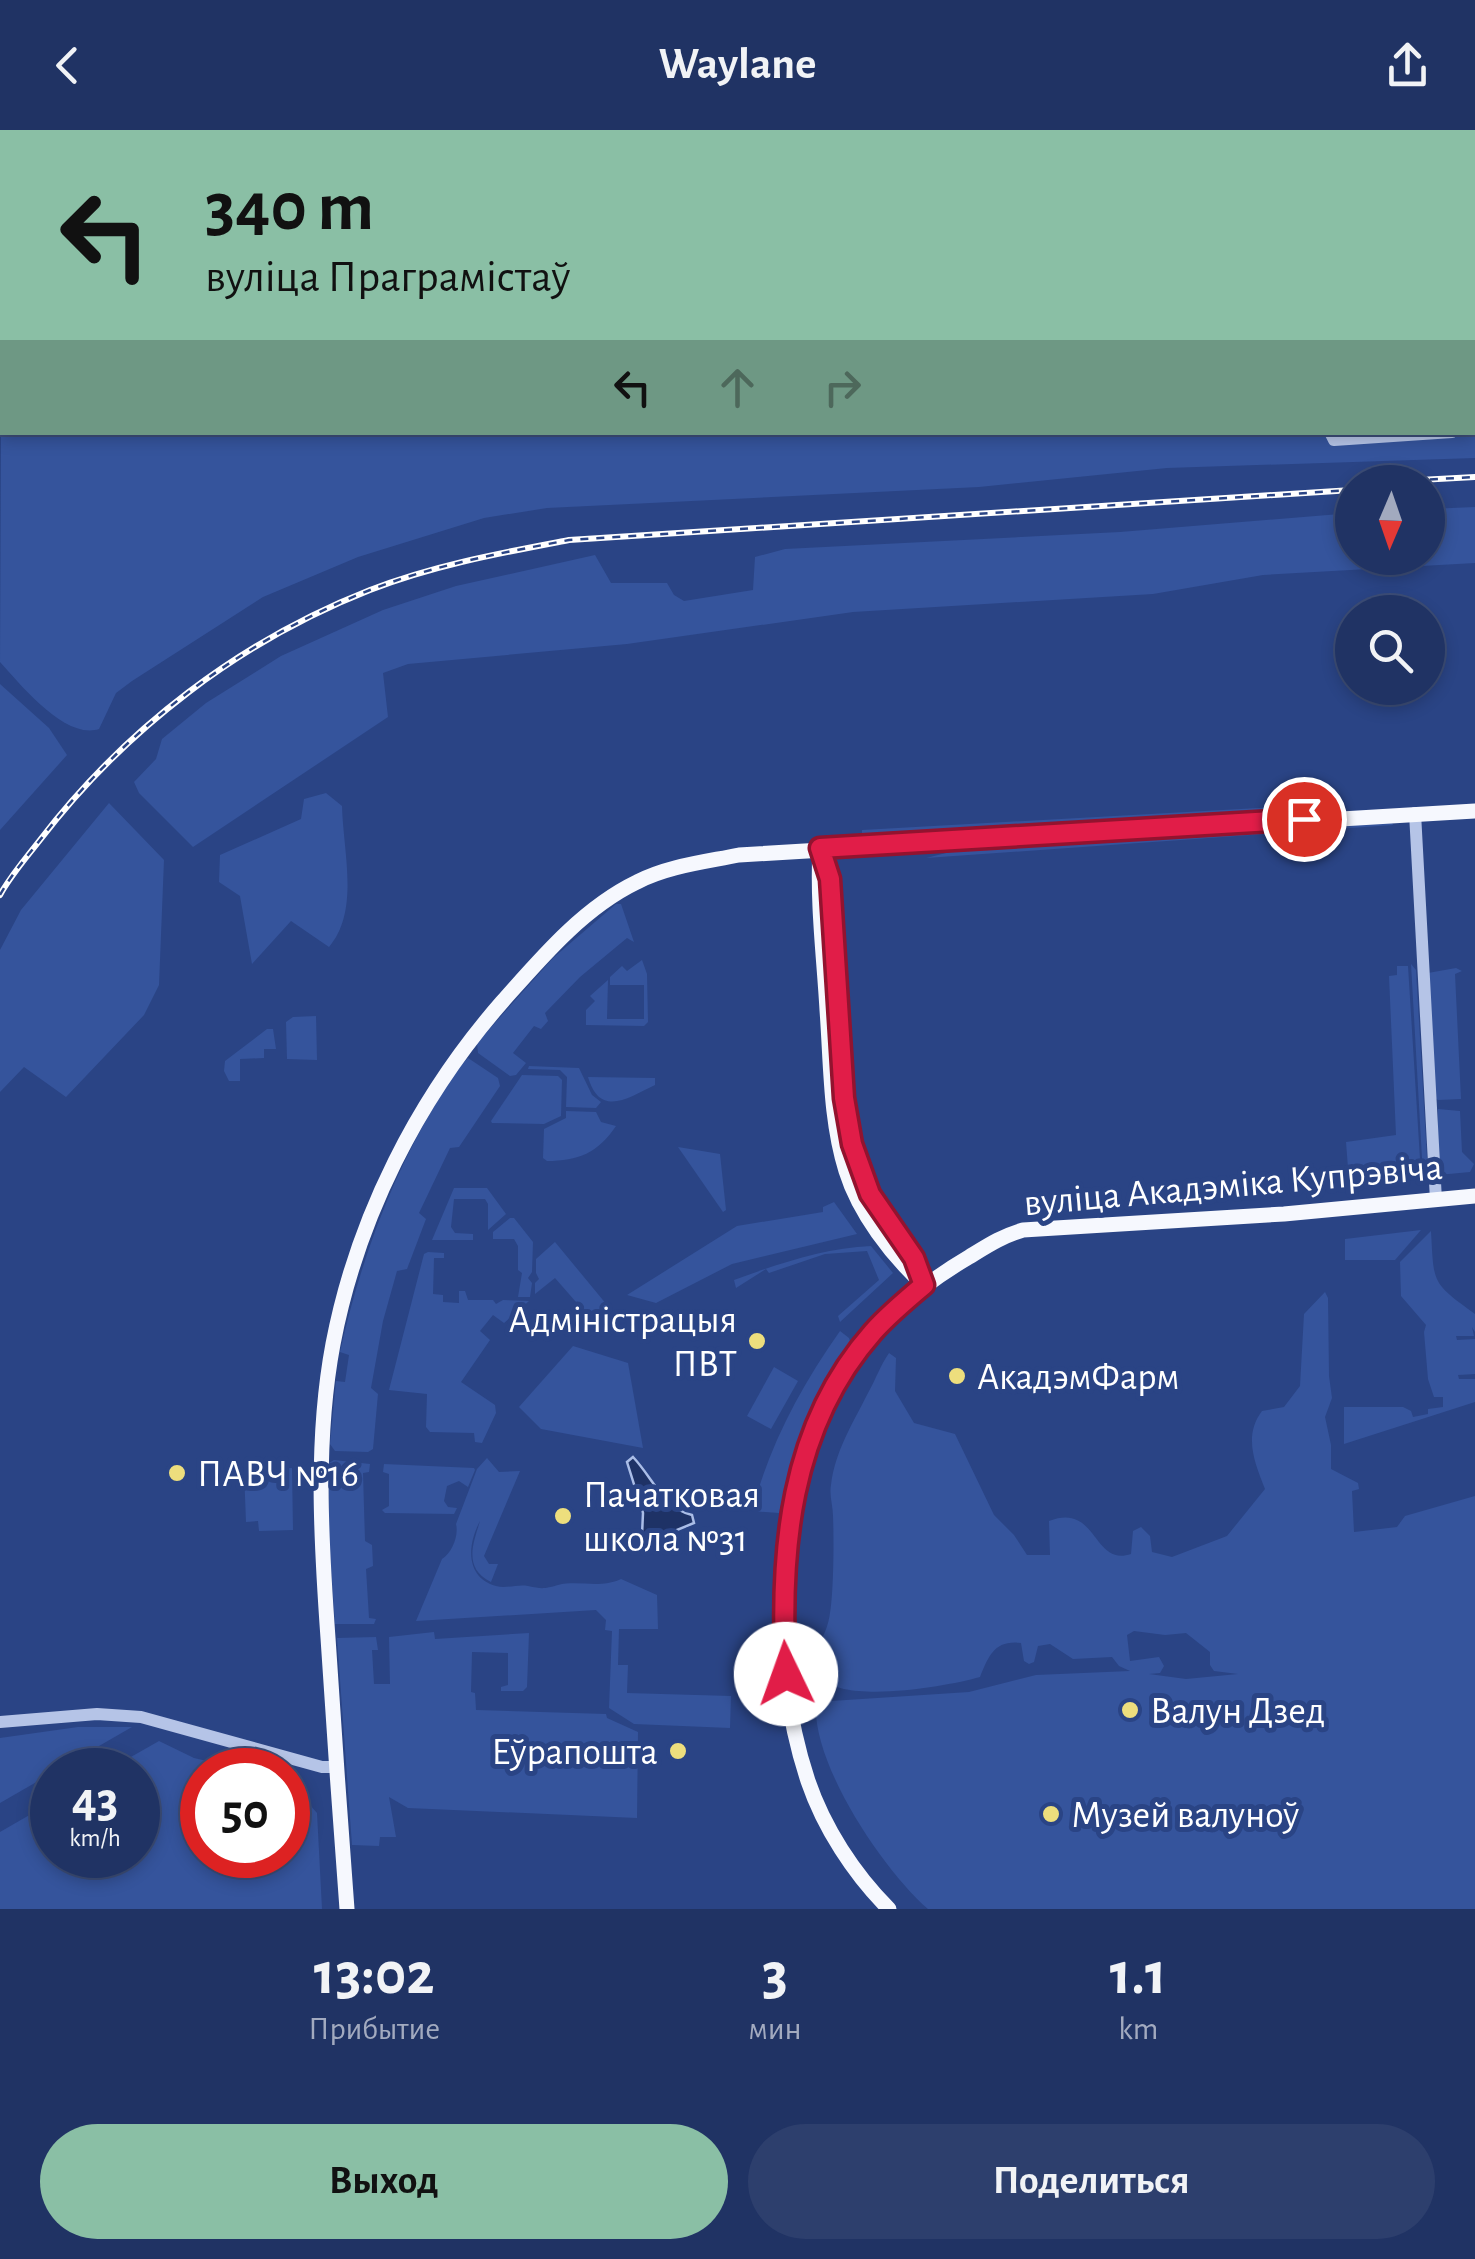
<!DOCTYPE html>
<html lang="ru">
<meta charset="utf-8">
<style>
:root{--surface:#203364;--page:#2d3f6d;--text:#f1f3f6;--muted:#a2aabf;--line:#3d4e78;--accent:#8abfa5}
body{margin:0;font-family:"Alegreya Sans",sans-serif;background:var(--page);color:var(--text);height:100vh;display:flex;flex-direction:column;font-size:38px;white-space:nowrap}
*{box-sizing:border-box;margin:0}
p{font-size:32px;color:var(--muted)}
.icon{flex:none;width:55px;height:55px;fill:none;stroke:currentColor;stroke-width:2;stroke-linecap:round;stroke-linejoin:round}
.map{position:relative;height:1779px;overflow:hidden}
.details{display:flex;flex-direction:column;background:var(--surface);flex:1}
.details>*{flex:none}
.hud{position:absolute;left:0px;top:0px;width:1475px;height:305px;box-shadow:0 5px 15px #0003,0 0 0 2px var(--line);background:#8abfa5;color:#111;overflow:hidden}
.needle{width:65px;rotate:182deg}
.fabs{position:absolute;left:1335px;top:335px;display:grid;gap:20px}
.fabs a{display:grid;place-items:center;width:110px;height:110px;border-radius:50%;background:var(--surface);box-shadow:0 5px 15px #0003,0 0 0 2px var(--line);font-size:50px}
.speed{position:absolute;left:30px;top:1618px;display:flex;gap:20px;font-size:50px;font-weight:700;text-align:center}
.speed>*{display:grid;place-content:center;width:130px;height:130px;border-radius:50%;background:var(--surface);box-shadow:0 5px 15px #0003,0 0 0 2px var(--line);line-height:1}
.speed small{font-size:25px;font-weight:400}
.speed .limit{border:15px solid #d22;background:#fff;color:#111}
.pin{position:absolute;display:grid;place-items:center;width:85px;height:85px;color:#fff;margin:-42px;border:5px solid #fff;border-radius:50%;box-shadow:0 2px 10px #0007}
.me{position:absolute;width:110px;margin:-55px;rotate:357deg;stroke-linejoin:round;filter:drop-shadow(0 0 8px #0008)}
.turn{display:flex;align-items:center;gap:35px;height:210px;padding:0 40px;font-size:45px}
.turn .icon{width:130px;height:130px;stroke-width:2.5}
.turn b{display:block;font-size:70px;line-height:85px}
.lanes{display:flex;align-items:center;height:95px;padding:0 40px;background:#0003;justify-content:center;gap:50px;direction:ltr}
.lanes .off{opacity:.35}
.eta{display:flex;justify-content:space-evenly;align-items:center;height:170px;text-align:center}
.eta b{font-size:60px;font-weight:600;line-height:70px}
.button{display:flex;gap:20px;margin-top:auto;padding:20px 40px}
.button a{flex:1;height:115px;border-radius:60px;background:var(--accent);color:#111;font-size:40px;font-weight:600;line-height:115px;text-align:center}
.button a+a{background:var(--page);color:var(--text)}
header{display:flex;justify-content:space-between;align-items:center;height:130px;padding:0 40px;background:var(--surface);font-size:45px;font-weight:600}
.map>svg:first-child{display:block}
.green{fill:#35549c;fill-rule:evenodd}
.water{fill:#1e3266;stroke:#aabde7;stroke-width:2.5}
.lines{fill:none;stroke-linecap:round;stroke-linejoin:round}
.minor{stroke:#b5c4e7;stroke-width:12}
.major{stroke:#f6f8fe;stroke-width:15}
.rail-casing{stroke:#fff;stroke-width:6}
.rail{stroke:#2a4485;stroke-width:2.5;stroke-dasharray:8;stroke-linecap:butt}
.route-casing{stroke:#92132f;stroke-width:25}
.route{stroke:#e11d48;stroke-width:18}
.poi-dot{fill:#edde7d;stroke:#2a4485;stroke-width:4}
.labels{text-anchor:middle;stroke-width:10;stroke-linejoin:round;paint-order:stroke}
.street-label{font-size:38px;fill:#fff;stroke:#2a4485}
.poi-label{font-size:38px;fill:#fff;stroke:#2a4485;text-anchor:start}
</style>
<header><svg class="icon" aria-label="back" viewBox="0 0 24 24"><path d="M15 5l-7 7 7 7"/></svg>Waylane<svg class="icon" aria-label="share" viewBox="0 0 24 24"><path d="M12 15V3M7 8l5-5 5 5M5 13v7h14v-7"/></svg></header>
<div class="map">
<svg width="1475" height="1779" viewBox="0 0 1475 1779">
<rect width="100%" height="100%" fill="#2a4485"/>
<g class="green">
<polygon points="409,0 1395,0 406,2"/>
<path d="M2 85V302L1338 303 1337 313 1475 306V328L1167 338 979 357 547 378 484 388 358 427 263 467 132 551 116 563 99 599C65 610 21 555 0 532Z"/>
<polygon points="1475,377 1475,433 1263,445 1153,464 853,482 627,514 408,534 383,543 388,587 193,717 139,663 134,652 156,629 162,609 206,573 281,526 383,480 456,456 595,425 611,453 667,453 674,465 684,471 753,460 755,427 785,419 1120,402 1352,383 1352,428 1428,428 1428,379"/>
<polygon points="0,554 49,598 67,625 0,700"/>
<path d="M326 663 342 676C343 721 360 781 329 817L291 791 252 834 240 766 219 752 220 725 301 689 304 669Z"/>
<polygon points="109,673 164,730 159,855 144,885 66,967 24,937 0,962 0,820 21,780"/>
<polygon points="1311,675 1303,681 862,707 862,700"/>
<polygon points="1391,690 1393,695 926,728 950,722"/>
<polygon points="616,774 621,774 634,812 627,808 580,847 545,883 548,891 541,899 534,896 513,923 526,933 516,945 510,946 478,923 477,913 553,828"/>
<polygon points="642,830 647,844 648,892 644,896 586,895 586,880 595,871 590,866 608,850 607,889 644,889 644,855 610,855 610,847 622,836 627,841"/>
<polygon points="1411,834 1416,840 1428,1045 1423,1046"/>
<polygon points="1397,836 1408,836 1421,1045 1349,1051 1346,1012 1396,1005 1389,846 1397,845"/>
<polygon points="1456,838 1462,841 1455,844 1461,969 1438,970 1435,968 1428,843"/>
<polygon points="316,886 317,930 287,929 286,892 293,887"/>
<polygon points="267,899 273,899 276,919 264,919 264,928 240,929 240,951 229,951 224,941 225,931"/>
<path d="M468 928 498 948 500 956 459 1017 450 1018 419 1083 426 1089 407 1139 397 1141 383 1191 371 1258 378 1264 373 1319 368 1322 335 1321 330 1314 336 1251 345 1252 349 1225 340 1222C360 1132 392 1044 441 965 449 953 457 938 468 928Z"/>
<polygon points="529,936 579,938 592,965 601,972 596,978 566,977 567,947 560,940 528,939"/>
<polygon points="522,945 558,946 562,950 561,986 544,994 492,993 491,991"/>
<path d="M588 947 655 948V955C628 968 600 988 588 947Z"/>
<polygon points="1438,979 1460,981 1462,1022 1474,1034 1470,1042 1438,1045"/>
<path d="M566 981 596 982 601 992 616 996C598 1023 578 1031 547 1031L543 1028 544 999 566 988Z"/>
<polygon points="678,1017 720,1024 726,1080 723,1082"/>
<polygon points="454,1058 487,1058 506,1084 488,1100 488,1074 485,1069 454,1069 451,1097 455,1103 473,1104 473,1110 432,1110"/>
<polygon points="834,1072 857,1104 732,1134 656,1173 627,1165 737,1096 823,1082 823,1077"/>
<polygon points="510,1088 514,1088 533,1112 532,1142 528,1148 532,1153 530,1167 518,1167 522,1143 518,1140 518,1116 514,1109 493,1109 493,1102"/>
<polygon points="1421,1100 1395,1130 1345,1130 1345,1109"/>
<path d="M1431 1101C1434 1154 1431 1152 1475 1184V1202L1472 1197 1474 1206H1456L1457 1210 1475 1209V1244L1458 1245 1459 1249H1475V1272L1344 1314V1277H1403L1411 1281 1413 1287 1428 1284V1279L1443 1277V1267H1434L1428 1249 1424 1202 1426 1195 1401 1166 1400 1132Z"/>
<polygon points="555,1112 607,1175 590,1188 555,1148 535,1164 535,1153 539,1149 536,1143 536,1129"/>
<path d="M871 1116 893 1143 840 1192 838 1186 879 1150 867 1121 825 1124 769 1143 766 1139 736 1158 734 1150C778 1134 824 1118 871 1116Z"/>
<polygon points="428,1122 444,1123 444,1128 434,1128 433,1164 443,1165 443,1172 459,1173 459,1161 465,1161 468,1170 493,1170 496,1174 503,1170 529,1171 504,1193 493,1185 480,1201 490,1210 461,1252 495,1275 496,1283 482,1313 475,1312 474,1303 430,1302 426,1297 427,1264 389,1260 424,1124"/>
<path d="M1325 1162 1328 1168 1329 1246 1332 1268 1325 1287 1331 1315V1339L1358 1353 1359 1359 1352 1361 1354 1402 1397 1397 1405 1386 1475 1366V1779H928C883 1740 811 1633 816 1572L969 1562 1036 1545 1130 1541 1119 1536 1112 1527 1073 1529 1050 1514 1038 1516 1034 1532 1029 1534 1024 1531 1021 1513C995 1510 989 1525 980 1547 949 1556 847 1574 823 1549 804 1529 823 1513 828 1493 834 1474 834 1408 833 1386 833 1376 829 1365 831 1355 835 1321 853 1293 868 1263 876 1249 880 1236 889 1223L896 1228 895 1261 914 1293 955 1304 994 1385 1014 1405 1027 1425H1050L1049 1391C1098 1372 1092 1437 1131 1424L1133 1401 1141 1397 1150 1406 1152 1422 1172 1427 1227 1406 1265 1359C1255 1333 1243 1306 1262 1281L1284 1277 1300 1256 1304 1184ZM1134 1501 1165 1505 1186 1503 1210 1522V1535L1214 1541 1238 1544 1186 1549 1149 1544 1160 1543 1164 1536 1159 1527 1130 1531 1127 1505Z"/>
<path d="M840 1201 849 1208 852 1218C817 1270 794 1322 779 1383L752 1381C770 1314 800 1258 840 1201Z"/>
<polygon points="573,1216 628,1233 643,1318 541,1299 519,1277"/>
<polygon points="774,1237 798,1251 771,1299 747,1286"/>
<path d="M487 1328 499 1342 520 1341 484 1426 489 1434H498L491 1452C463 1438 473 1414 480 1391 468 1413 464 1447 496 1456 506 1459 517 1454 528 1456 542 1459 544 1459 558 1455 579 1450 600 1459 621 1449L657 1465 658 1499H619L618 1535H628L627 1563 731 1566 730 1598 634 1594 609 1578 612 1501 605 1500 606 1490 596 1480 416 1491 442 1429C452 1423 459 1405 456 1394L477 1339Z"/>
<polygon points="334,1330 370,1334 369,1342 363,1343 365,1411 372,1415 373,1436 366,1439 369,1488 376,1489 374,1494 335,1494 329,1409 329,1333"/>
<polygon points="384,1334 474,1338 475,1340 468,1357 459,1351 447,1356 444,1371 448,1377 457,1378 454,1384 385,1383 382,1380 389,1376 389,1344 383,1342"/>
<polygon points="292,1338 293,1400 259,1401 258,1391 246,1392 244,1340"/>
<polygon points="434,1502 435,1509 529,1503 527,1557 523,1561 501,1561 501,1557 508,1555 508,1523 472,1522 471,1562 475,1563 476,1580 606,1584 607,1588 638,1602 637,1688 408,1678 389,1667 396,1707 380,1707 379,1716 352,1715 337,1508 376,1507 378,1520 372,1520 374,1554 390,1554 389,1507"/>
<polygon points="78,1597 132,1597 0,1673 0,1608"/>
<polygon points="159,1611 194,1628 245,1640 202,1640 202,1725 288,1725 288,1650 317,1683 322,1779 0,1779 0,1702 52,1672 52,1725 138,1725 138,1640 108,1640"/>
</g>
<path class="water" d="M633 1327C653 1348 663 1378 692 1385L694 1393 650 1411 642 1405 643 1383 627 1332Z"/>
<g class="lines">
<g class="minor">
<polyline points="396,2 398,0"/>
<polyline points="1401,2 1401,0"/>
<polyline points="0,83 2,83"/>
<polyline points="1472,300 1475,300"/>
<polyline points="1330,302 1334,310 1452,302"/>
<polyline points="1415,683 1436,1070"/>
<polyline points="0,1592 97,1584 141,1587 322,1637 335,1637"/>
</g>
<g class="major">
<path d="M820 719C817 773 824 827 827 880 831 933 830 990 846 1041 859 1083 892 1126 924 1155"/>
<polyline points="824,730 830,749 845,968 852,1014 870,1064 914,1128 922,1151"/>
<path d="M347 1779C340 1689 334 1598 328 1508 321 1410 315 1310 333 1214 357 1088 418 968 502 872 541 828 583 778 637 752 668 736 705 732 739 725L1475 681"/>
<path d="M889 1779C854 1744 824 1698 808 1651 767 1528 771 1355 841 1245 874 1194 918 1157 969 1127 987 1116 1002 1106 1023 1100L1284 1084 1475 1066"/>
</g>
<defs>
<g id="rail">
<polyline points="1382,352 1475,347"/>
<path d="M0 765C11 745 26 728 40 710 125 599 240 511 370 460 434 435 501 423 569 410L1352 360"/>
</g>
</defs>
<use href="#rail" class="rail-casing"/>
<use href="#rail" class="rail"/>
</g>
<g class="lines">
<defs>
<path id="route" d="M786 1544C779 1423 789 1297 873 1202 888 1185 906 1170 924 1155L914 1128 870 1064 852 1014 844 968 830 749 820 718 1304 689"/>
</defs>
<use href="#route" class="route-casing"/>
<use href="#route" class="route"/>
</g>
<g class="poi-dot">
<circle cx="757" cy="1211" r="10"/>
<circle cx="957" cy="1246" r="10"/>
<circle cx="177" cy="1343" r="10"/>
<circle cx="563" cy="1386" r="10"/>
<circle cx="1130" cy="1580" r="10"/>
<circle cx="678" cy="1621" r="10"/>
<circle cx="1051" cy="1684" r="10"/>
</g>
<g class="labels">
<g class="street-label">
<text transform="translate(1233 1054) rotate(-5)" y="13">вуліца Акадэміка Купрэвіча</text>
</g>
<g class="poi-label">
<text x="737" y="1202" text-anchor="end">Адміністрацыя<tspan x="737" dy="44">ПВТ</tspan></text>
<text x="977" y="1259">АкадэмФарм</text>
<text x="197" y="1356">ПАВЧ №16</text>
<text x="583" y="1377">Пачатковая<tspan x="583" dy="44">школа №31</tspan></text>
<text x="1150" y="1593">Валун Дзед</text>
<text x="658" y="1634" text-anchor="end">Еўрапошта</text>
<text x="1071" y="1697">Музей валуноў</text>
</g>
</g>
</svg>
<div class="fabs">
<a><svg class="needle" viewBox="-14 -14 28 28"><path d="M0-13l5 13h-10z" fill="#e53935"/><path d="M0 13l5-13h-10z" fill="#a2aabf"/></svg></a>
<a><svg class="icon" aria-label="search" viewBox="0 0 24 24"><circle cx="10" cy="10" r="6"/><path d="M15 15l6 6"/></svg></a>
</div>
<div class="speed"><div>43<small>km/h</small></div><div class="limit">50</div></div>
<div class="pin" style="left:1304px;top:689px;background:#d93025"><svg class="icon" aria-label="arrive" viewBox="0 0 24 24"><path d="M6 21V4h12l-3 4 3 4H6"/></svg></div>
<svg class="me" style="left:786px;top:1544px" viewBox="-20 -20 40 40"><circle r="19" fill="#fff"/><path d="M0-13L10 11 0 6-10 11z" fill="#e11d48"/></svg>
<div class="hud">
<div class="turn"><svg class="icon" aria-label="left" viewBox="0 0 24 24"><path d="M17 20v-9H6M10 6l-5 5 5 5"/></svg><div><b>340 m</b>вуліца Праграмістаў</div></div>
<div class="lanes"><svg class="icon" aria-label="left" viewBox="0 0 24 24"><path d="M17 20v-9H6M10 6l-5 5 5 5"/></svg><svg class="icon off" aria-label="ahead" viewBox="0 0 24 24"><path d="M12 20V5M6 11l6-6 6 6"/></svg><svg class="icon off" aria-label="right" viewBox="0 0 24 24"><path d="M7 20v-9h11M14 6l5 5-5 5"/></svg></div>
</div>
</div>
<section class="details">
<div class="eta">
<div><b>13:02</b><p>Прибытие</p></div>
<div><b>3</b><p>мин</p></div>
<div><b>1.1</b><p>km</p></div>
</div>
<div class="button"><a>Выход</a><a>Поделиться</a></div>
</section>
